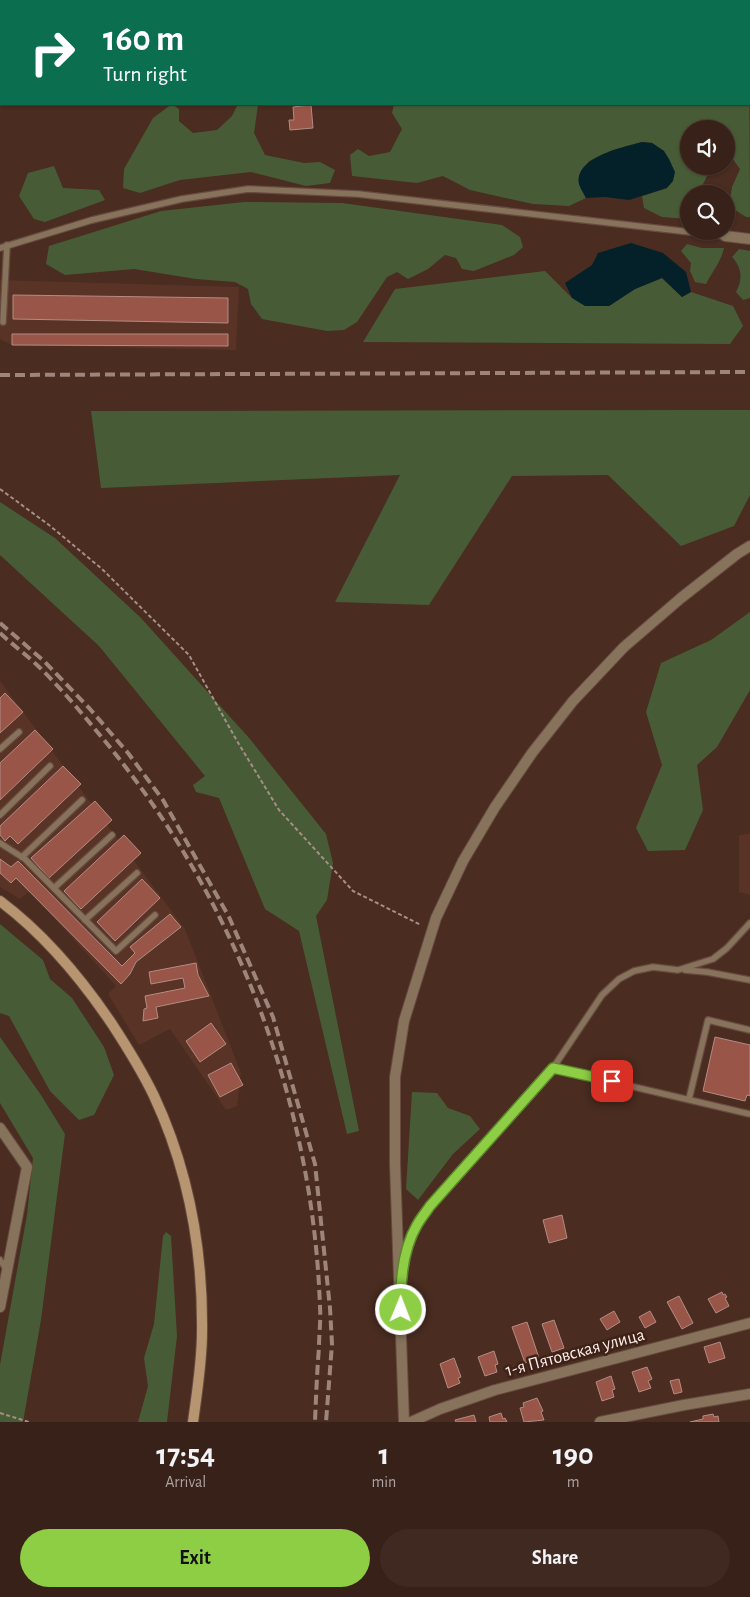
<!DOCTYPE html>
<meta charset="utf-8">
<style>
:root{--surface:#382118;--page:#3f2921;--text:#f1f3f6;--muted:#aba3a2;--line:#523e37;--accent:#8dce44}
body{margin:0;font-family:"Alegreya Sans",sans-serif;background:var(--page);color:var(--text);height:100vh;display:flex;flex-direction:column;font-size:19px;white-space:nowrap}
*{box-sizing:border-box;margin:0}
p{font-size:16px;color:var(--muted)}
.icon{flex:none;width:28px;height:28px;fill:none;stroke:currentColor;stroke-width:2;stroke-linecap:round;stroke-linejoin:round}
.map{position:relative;height:1422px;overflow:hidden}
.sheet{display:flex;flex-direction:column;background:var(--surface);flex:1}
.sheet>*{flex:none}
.guide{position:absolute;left:0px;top:0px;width:750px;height:105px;box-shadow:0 1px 4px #0004,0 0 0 1px var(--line);background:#0b6e4f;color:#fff;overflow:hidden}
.fabs{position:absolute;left:680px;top:120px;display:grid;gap:10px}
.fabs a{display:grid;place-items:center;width:55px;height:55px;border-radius:50%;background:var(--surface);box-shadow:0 1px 4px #0004,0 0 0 1px var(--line);font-size:25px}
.pin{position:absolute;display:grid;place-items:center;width:42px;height:42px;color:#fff;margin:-21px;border-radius:10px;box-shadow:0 2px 8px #0006}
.me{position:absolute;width:55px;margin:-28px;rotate:1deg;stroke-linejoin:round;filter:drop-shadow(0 0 4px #0008)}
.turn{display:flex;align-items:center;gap:18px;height:105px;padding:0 20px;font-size:22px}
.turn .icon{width:65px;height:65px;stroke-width:2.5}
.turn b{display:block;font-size:35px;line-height:42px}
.eta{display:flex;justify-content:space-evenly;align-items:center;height:85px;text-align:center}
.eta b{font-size:30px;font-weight:600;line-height:35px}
.button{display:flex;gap:10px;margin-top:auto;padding:10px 20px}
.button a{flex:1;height:58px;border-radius:30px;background:var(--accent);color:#111;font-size:20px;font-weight:600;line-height:58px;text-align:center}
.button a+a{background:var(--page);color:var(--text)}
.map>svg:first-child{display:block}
.built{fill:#593325}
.green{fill:#475c36}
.water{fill:#04212a}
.building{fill:#995547;stroke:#b38c83}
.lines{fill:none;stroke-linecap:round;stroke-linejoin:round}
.lane-casing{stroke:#674b40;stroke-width:8}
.street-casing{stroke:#674b40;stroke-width:12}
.secondary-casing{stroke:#674b40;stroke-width:12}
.path{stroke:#a58f86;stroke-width:2;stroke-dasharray:4 2.5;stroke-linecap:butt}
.lane{stroke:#87735c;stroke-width:5.5}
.street{stroke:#87735c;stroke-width:10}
.secondary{stroke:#b69570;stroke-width:10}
.rail{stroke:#9d857c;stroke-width:4;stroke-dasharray:10 5;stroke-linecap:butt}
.route-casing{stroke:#5c862c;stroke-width:12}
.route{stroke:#8dce44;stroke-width:9}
.labels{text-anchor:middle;stroke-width:5;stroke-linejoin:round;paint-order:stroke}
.street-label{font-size:18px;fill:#fdede7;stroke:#3f2217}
</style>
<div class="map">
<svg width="750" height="1422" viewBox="0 0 750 1422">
<rect width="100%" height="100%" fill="#4a2c20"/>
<g class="built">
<polygon points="0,280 239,287 236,350 12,345 0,339"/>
<polygon points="0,681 185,929 241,1073 237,1106 226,1110 170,1029 139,1045 108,994 116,986 30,891 20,899 0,887"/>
<polygon points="750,834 750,895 739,892 739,835"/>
</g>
<g class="green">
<polygon points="749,26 750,217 746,217 729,206 732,187 740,169 732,158 726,159 726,129 689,129 689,166 712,166 699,192 700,194 689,194 689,219 662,217 644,208 642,196 667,188 664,151 652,143 642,142 613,150 589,161 580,174 579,184 586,198 569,206 533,204 470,190 443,176 417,183 352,176 350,155 358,149 369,156 390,152 402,129 392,113 394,104 749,104"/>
<polygon points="172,104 179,109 179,121 193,133 217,130 232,116 238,104 260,104 258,105 254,133 265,155 304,163 320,162 335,170 330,183 306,186 251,172 180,180 140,193 123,188 124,169 153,118"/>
<polygon points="54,166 63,188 99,190 105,200 45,222 34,219 19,196 28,173"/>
<polygon points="244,202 342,203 502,225 520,237 523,247 514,255 474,271 462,269 456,258 445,255 428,269 408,279 397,272 387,277 357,322 344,330 327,331 262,319 251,304 248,289 235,282 196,279 134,269 65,275 46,264 49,246 161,211"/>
<path d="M687 244 702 248H724C721 262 712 272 706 284L695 282 690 271 691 263 681 251Z"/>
<path d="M739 249 750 251V298L743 300 736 292C743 279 742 268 732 257Z"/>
<polygon points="545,271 572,298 609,306 635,289 662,278 682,297 691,292 733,306 743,326 730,344 363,342 395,289"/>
<polygon points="750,410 750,495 734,526 681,546 608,475 512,476 429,605 335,602 400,475 101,488 91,411"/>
<polygon points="0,502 55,538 141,618 250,739 326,834 333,863 327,900 316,916 359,1131 347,1134 299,931 265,909 219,798 196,792 193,785 205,776 99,646 0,555"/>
<polygon points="750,612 750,690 717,747 697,765 703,810 685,850 648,851 636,828 662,765 646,712 661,663 711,640"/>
<polygon points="0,924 43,960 50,979 72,998 104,1047 114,1075 94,1115 79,1120 50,1091 9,1016 0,1013"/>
<polygon points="0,1037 41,1095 65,1134 41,1320 23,1422 0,1422 0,1365 27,1215 33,1158 0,1103"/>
<polygon points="412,1092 437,1093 448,1108 470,1116 480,1129 453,1154 418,1200 406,1189"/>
<polygon points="166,1232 171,1236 177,1336 167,1422 138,1422 148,1386 144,1358 154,1324 163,1236"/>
</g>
<g class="water">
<path d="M642 142 652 143 664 151 669 159 675 172 673 181 667 188 629 200 605 197 586 198C584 194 580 188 579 184 574 157 624 147 642 142Z"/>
<polygon points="631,243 663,253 686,272 691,292 682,297 662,278 635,289 609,306 585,306 572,298 565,283 592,265 598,253"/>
</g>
<g class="building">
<polygon points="311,105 313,128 290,130 289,120 294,120 293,107"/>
<polygon points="13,295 228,298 228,323 13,319"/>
<polygon points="12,334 228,334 228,346 12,345"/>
<polygon points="5,693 23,712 0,733 0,698"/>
<polygon points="35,730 53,749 0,800 0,763"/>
<polygon points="63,766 81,784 18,844 10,836 5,841 0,835 0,826"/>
<polygon points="95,801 112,820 49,878 31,858"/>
<polygon points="124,835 141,853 81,909 64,891"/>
<polygon points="0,859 11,867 18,861 122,966 135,953 130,947 170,914 181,927 136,962 130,974 121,984 16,878 11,883 0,873"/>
<polygon points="142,879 160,898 115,941 97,922"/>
<polygon points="196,963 198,975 209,996 156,1007 158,1018 143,1021 144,1009 147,1008 145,996 185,988 183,978 151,984 149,972"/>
<polygon points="211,1023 226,1044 200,1062 186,1041"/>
<polygon points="715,1037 750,1045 750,1096 747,1095 745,1101 703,1091"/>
<polygon points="231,1063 243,1085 220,1097 208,1075"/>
<polygon points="562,1215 567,1238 549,1243 543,1220"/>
<polygon points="722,1292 723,1295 725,1294 727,1297 725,1298 729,1306 716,1313 708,1299"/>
<polygon points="679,1296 693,1323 682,1329 667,1302"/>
<polygon points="614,1311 620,1322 607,1330 600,1319"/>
<polygon points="650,1311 656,1322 645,1328 639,1317"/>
<polygon points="554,1320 564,1348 552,1352 542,1324"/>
<polygon points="527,1322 539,1358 525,1363 512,1327"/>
<polygon points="720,1342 725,1358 709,1363 704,1347"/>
<polygon points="494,1351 498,1364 495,1365 497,1372 485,1376 478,1357"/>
<polygon points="454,1358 461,1377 458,1378 460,1383 448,1388 440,1364"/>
<polygon points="647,1367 652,1379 648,1381 651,1388 639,1392 632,1372"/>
<polygon points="611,1376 615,1389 612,1390 614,1397 602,1401 596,1382"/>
<polygon points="679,1379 682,1392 674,1394 670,1381"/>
<polygon points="537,1398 543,1411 541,1412 544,1420 524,1422 520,1408 524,1407 523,1403"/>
<polygon points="501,1413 503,1419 505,1418 507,1422 490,1422 489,1417"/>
<polygon points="713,1414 714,1417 718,1416 719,1422 690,1422 703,1419 703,1416"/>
<polygon points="474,1415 476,1422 456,1422 455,1420"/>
</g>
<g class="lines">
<defs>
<g id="lane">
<polyline points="0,248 92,220 182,199 248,189 358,194 725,236"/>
<polyline points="3,322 7,245"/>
<polyline points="0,749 19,732"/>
<polyline points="0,815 50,766"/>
<polyline points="0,843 25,859 116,951 155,915"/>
<polyline points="22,857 82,800"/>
<polyline points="54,888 112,835"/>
<polyline points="85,920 137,873"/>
<polyline points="685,970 707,972 750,980"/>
<polyline points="553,1068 750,1114"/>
<polyline points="689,1099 708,1020 750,1030"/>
<polyline points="0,1260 7,1270"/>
<path d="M403 1279C408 1247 412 1233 430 1206L553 1068 602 995 619 979 634 971 653 967 678 970 713 959 727 948 750 923"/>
</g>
<g id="street">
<polyline points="725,236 750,239"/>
<polyline points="0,1128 27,1167 0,1307"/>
<polyline points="404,1422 395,1164 395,1077 404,1021 436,918 463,861 495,807 532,753 573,701 624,647 681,598 737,554 750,546"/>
<polyline points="411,1422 440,1409 495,1390 750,1323"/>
<polyline points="600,1422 684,1405 750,1394"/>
</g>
<path id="secondary" d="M0 901C44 934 81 978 112 1024 127 1047 142 1071 154 1096 188 1169 203 1251 202 1332 202 1362 197 1392 193 1422"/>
</defs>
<use href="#lane" class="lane-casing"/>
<use href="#street" class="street-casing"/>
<use href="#secondary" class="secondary-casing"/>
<g class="path">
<polyline points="0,489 49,525 102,569 189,655 237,741 279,810 353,891 421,925"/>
<polyline points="0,1413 29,1422"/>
</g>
<use href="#lane" class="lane"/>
<use href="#street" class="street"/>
<use href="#secondary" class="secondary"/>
<g class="rail">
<polyline points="0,375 750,372"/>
<polyline points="0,623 44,661 90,709 128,753 163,800 229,917 273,1017 315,1164 330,1308 332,1344 326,1422"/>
<path d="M0 633C12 644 25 654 37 665 59 686 80 711 99 734 233 893 313 1099 320 1307 321 1320 319 1334 319 1347 317 1372 316 1397 315 1422"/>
</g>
</g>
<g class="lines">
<defs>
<path id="route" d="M401 1310C400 1282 403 1249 417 1225 421 1218 426 1212 430 1206L553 1068 612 1081"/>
</defs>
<use href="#route" class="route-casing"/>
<use href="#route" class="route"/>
</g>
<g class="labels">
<g class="street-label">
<text transform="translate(575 1352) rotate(-15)" y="6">1-я Пятовская улица</text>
</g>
</g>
</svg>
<div class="fabs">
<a><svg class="icon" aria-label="sound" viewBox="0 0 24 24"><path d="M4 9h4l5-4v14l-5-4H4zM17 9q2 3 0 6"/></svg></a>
<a><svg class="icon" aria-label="search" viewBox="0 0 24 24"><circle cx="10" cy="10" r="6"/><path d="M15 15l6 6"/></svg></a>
</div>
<div class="pin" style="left:612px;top:1081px;background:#d93025"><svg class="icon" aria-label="arrive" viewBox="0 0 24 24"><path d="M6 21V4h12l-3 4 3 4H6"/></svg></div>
<svg class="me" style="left:401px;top:1310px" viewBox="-20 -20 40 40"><circle r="17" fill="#8dce44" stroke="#fff" stroke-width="3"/><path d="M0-11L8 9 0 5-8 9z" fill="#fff"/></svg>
<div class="guide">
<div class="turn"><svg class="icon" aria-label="right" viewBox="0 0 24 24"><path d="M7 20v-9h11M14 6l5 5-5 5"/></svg><div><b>160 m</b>Turn right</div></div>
</div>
</div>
<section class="sheet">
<div class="eta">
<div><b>17:54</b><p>Arrival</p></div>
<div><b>1</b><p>min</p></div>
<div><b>190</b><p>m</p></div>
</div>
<div class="button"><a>Exit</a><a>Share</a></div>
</section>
